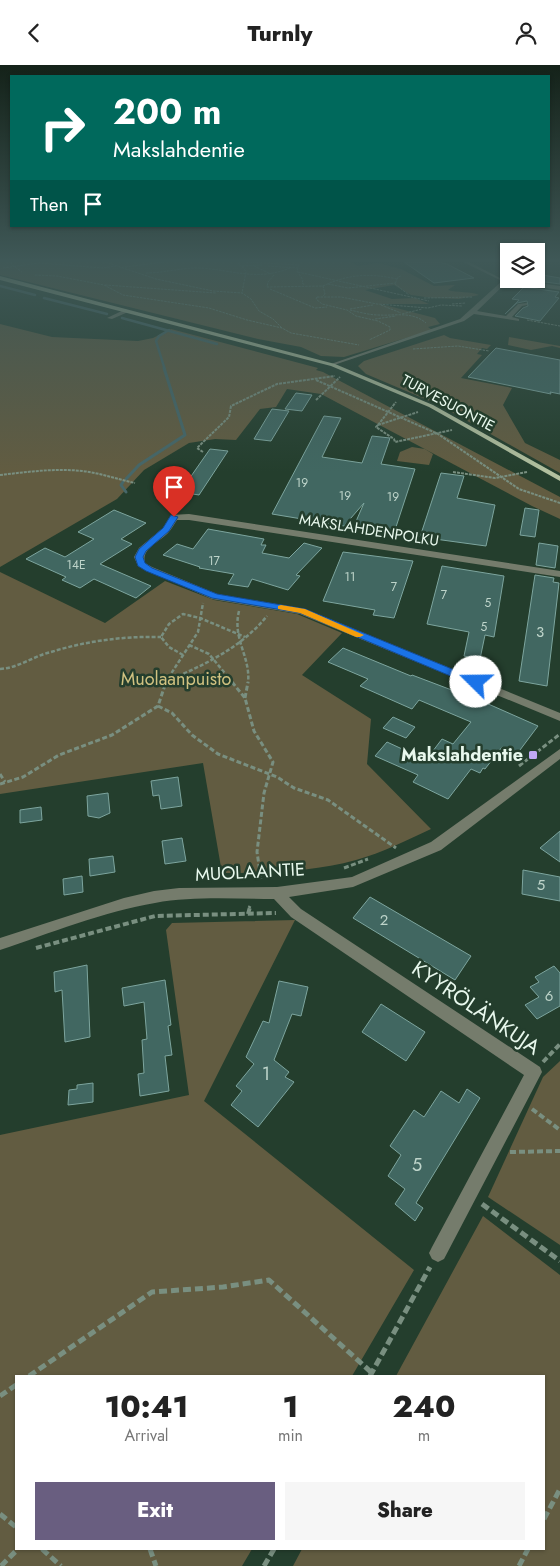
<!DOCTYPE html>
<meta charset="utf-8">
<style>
:root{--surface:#fff;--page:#f6f6f6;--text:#222;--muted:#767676;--accent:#695e80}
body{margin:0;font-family:Jost,sans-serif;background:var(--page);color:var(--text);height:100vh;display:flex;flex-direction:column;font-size:19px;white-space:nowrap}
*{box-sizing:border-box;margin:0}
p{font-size:16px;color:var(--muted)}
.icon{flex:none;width:28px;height:28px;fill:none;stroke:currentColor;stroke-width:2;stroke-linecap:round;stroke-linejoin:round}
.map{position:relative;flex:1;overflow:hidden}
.side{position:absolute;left:15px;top:1310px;width:530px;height:175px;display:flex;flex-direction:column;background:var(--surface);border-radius:0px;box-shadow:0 1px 4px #0004}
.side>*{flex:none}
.banner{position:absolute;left:10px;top:10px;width:540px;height:152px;border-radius:0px;box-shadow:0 1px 4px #0004;background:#00695c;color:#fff;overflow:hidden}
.buttons{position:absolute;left:500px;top:178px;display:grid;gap:10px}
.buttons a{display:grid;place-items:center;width:45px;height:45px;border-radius:0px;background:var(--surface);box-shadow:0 1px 4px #0004;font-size:25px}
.pin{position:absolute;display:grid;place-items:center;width:42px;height:42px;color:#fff;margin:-51px -21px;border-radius:50% 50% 50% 0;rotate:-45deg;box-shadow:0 0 5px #0007}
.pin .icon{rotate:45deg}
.me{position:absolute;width:55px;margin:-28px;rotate:292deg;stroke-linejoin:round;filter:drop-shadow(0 0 4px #0008)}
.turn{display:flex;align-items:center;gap:18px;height:105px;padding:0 20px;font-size:22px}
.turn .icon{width:65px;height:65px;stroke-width:2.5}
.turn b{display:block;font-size:35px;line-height:42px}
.then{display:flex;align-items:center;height:48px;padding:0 20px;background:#0003;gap:10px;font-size:19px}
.eta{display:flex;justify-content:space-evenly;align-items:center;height:85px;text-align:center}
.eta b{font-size:30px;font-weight:800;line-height:35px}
.action{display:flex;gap:10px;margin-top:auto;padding:10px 20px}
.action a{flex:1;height:58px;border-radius:0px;background:var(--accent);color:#fff;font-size:20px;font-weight:800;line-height:58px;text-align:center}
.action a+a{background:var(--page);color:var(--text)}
header{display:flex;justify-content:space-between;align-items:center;height:65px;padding:0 20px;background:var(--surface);font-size:22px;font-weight:800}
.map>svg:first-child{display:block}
.green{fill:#625c41}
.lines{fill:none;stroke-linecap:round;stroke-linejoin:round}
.stream-far1{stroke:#466769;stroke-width:2.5}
.stream{stroke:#466769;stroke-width:3}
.building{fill:#416761;stroke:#7da59e}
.path-far5{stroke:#798f80;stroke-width:1;stroke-dasharray:2.5 1;stroke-linecap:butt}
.path-far4{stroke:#798f80;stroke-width:2;stroke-dasharray:3 1;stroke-linecap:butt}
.path-far3{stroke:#798f80;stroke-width:2.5;stroke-dasharray:4 2;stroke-linecap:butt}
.path-far2{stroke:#798f80;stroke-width:3;stroke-dasharray:5 2.5;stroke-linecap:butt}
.path-far1{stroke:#798f80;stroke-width:4;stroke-dasharray:6 3;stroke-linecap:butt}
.path{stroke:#798f80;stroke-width:5;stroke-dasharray:8 4;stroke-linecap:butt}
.minor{fill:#757c6c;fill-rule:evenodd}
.major{fill:#b2c09f;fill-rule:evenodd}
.route{fill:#1a73e8;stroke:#114b97}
.slow{fill:#f59e0b}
.poi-dot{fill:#c0a8f4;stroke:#243e2d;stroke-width:2}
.labels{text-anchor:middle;stroke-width:5;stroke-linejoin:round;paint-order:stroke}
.far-number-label{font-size:12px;fill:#bed4ca}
.far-street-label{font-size:15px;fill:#e8f8ed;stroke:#243e2d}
.number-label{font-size:15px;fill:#bed4ca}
.park-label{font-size:18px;fill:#d1c281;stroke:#243e2d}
.poi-label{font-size:18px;font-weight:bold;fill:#e8f8ed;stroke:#243e2d;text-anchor:end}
.street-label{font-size:18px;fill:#e8f8ed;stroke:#243e2d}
.near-number-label{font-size:18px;fill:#bed4ca}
.near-street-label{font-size:21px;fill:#e8f8ed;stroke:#243e2d}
</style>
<header><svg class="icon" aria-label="back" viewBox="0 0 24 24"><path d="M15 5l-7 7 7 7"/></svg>Turnly<svg class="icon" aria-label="person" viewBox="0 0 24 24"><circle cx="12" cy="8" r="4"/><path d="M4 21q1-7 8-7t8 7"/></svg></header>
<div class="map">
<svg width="560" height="1501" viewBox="0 0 560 1501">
<rect width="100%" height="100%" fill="#243e2d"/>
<g class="green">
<path d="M0 197H351L358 201 378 198 401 204 434 221 455 220 448 225C457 228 471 226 479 230L459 234 433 233 411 230 394 220 365 225 392 234 415 233 429 239H381L435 253 440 259 428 262 432 265 344 292 321 291 301 282 258 274 0 210Z"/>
<polygon points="0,259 52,272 138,276 153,273 171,264 318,303 316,305 323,307 560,432 560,454 532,441 321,329 287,324 276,342 260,344 236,375 215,374 189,378 144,405 117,434 0,502"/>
<polygon points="444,270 450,273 491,280 487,284 482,283 477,289 482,290 461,313 512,323 503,340 525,378 560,395 560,408 439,340 366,309 358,301 364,296"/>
<polygon points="509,272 560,281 560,283 552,281 531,285 508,280"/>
<polygon points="412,382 425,384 433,389 429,400 397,396 400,387"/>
<path d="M0 507 105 558 165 516 214 535 297 549 342 568 302 610 371 654 367 699 431 764C407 775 382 788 356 795 312 807 267 808 222 808L203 698 0 729Z"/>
<polygon points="295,855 204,1036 414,1205 352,1311 16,1311 16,1484 252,1484 242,1501 0,1501 0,1070 189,1030 166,865 172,858"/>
<polygon points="560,996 560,1180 488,1132 543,1012"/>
<polygon points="483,1151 560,1210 560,1501 293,1501 302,1484 544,1484 544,1311 396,1311"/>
</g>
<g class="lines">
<g class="stream-far1">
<polyline points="0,221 35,230"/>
<polyline points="44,233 107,249"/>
<polyline points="122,253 217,279"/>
<polyline points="165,305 156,276 159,271 169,265"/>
</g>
<g class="stream">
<polyline points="126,414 139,400 185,370 164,303"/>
<polyline points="123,417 121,420 126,427"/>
</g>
</g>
<g class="building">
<polygon points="404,197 438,197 447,199 474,213 434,218"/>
<polygon points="537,209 560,213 560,219 531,215 536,214"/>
<polygon points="524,222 559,227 555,232 559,233 540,256 515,251 523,243 528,241 527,236 517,238 505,249 519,235 512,234"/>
<polygon points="496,283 560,295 560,329 550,327 551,329 468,312"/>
<polygon points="296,328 312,330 302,346 285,344"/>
<polygon points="272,344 289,346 271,376 254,374"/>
<polygon points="324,351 341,353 322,392 362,398 372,371 390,373 381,399 415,404 394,468 354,461 364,438 344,461 272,449"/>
<polygon points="210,384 228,386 199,430 180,427"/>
<polygon points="441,408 464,411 457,433 495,440 486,481 420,472"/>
<polygon points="525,443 539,445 535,472 520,470"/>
<polygon points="114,445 146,458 121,474 132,479 100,499 151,521 136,533 94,514 80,523 62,515 66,512 26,494 45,483 65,492 94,474 78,467"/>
<polygon points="208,464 264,474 261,480 266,480 262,488 289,493 304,478 322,483 296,510 300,511 288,525 252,514 248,522 228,519 234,509 199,503 200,502 163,490 177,479 193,484"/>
<polygon points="539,478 558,481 555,503 536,500"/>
<polygon points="343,487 413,496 394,553 373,550 375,545 323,536"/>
<polygon points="442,501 504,511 494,572 485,570 480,594 464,591 469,567 427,559"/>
<polygon points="535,510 554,513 553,517 559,518 547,621 519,616"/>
<polygon points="343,583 411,611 412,610 486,638 538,661 517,689 502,682 485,704 483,703 480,708 471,704 448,734 413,717 418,710 375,691 387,677 426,695 442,674 453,679 471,657 419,635 412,644 360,621 368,614 328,597"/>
<polygon points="393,652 415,662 406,673 383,663"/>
<polygon points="178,712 182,741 161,744 159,730 153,731 151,716"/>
<polygon points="108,728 110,748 99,753 88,751 87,731"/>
<polygon points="41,742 42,755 20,758 20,745"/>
<polygon points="560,766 560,797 540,783"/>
<polygon points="182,773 186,796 165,799 162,776"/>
<polygon points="113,791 115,807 90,811 89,794"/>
<polygon points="523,805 560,812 560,836 522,829"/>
<polygon points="82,811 83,827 64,830 63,814"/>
<polygon points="370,832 471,891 455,915 353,853"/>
<polygon points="87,900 90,972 65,977 62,925 55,927 54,907"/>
<polygon points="554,901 560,908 560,941 537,954 525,940 539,932 530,922 539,917 535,912"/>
<polygon points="165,915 171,960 168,961 172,990 165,991 169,1026 140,1031 138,1009 144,1008 142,975 147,974 144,937 124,941 122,923"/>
<polygon points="279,916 308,922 301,951 292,949 274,995 289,1007 285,1012 294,1017 258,1062 231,1040 242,1026 236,1021 254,999 246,992 263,956 269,958"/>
<polygon points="381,939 425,967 406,996 362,967"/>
<polygon points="93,1018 93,1037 68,1040 69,1025 77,1024 77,1020"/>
<polygon points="467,1024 480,1033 416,1138 423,1143 415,1156 395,1139 405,1124 388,1111 401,1090 390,1081 414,1045 424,1052 441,1026 459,1038"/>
</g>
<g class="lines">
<g class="path-far5">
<polyline points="11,197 12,200 22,207"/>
<polyline points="105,197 156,214 213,226 242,228 251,234 259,246 273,254 282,263"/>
<polyline points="239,197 238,199 242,201 262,200"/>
<polyline points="246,197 299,200 297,206 303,215 302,218 305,220"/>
<polyline points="242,201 246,207 242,228"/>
<polyline points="254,201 271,209"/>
<polyline points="268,201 298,203"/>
<polyline points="125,202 164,197"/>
<polyline points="3,203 39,198 103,203 116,201"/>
<polyline points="500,204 509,201"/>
<polyline points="298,207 429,236"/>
<path d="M146 208C163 208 180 203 197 203 231 204 256 217 290 203"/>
<polyline points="35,210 57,211 104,220 123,230 209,243 247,255 282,263 291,268 359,280"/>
<polyline points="274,210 268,217 267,222 323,221 325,229 323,231"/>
<polyline points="401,211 398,212 395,219 409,230"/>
<polyline points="328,219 348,223 396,218"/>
<polyline points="105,220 216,228"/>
<path d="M323 221C348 209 370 208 397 214"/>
<polyline points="270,224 315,243 327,242"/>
<polyline points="317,232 341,232 377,239 428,243 441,240 462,241"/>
<polyline points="317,232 316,234 322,239 347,245 356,251 378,256 390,262 390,265 369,275"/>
<polyline points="424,233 473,232"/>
<polyline points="452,239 466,238"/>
<polyline points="381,240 401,248"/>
<polyline points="350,244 373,240"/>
<path d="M350 245C359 247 369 250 379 250 395 251 412 246 426 258"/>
<polyline points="402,249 422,244"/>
<polyline points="375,254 396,251"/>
<polyline points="527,255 560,261"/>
<polyline points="413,284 458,281 489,286"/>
</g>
<g class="path-far4">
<polyline points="316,315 438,369 519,424 560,438"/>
<polyline points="316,335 340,312"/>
<polyline points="378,360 376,362 394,374 395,377 452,365"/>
<polyline points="378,360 418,347"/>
<polyline points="378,360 396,337"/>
<polyline points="203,387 197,383 229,352 231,341 277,319 335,311"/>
<polyline points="453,407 495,413 527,407"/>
<path d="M0 410C27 407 55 403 82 406 100 408 117 414 135 418"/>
</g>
<g class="path-far3">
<path d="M239 546C232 574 251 592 248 618"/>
<polyline points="189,580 209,589 233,618"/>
<polyline points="183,590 169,582 161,572 169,559 183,549 200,553 245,572"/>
<path d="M0 604C18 603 34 591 51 587 86 576 124 571 161 572"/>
<path d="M167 616C204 600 241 583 267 551"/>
<polyline points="165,618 198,567 203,538"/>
</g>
<g class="path-far2">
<polyline points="232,617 245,633 254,666 273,697 264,728 257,787 261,814"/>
<polyline points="245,633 248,617"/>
<polyline points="158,641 172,648 192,670 218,689 277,712 294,723 328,735 396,783"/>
<polyline points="519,701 560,669"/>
<polyline points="0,709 5,717"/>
<polyline points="0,719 23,712 59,690 112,670 158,641 166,617"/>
<polyline points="344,803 368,794"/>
<polyline points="249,843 250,841"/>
</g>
<g class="path-far1">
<polyline points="248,849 250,842"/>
<polyline points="36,883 155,851 276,848"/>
<polyline points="543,997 560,979"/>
<polyline points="532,1044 560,1065"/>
<polyline points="510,1087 560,1086"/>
</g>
<g class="path">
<polyline points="482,1139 560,1196"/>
<polyline points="29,1311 152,1227 223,1222 269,1215 372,1308"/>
<polyline points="370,1311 430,1202"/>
<polyline points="0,1331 16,1320"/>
<polyline points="0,1449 16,1462"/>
<polyline points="544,1454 560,1424"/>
<polyline points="42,1484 61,1501"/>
<polyline points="150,1484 156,1501"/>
<polyline points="1,1501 18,1484"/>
<polyline points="264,1501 274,1484"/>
<polyline points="519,1501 528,1484"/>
</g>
<g class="minor">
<polygon points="463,197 469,197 500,213 560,221 560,225 507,217 477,246 506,251 518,239 527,238 527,240 522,241 512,252 519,254 519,256 474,249 464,256 331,301 331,299 460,254 502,216"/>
<polygon points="126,244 128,247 112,254 107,253"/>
<path d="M189 449 560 506V512L189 455H177C174 459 172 464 168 468 159 477 141 484 145 498L152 502 217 529 305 544 560 648V656L300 549 212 534 138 501 134 492 139 483 163 463 171 450Z"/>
<path d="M560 684V694L441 785 353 822 289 832 301 844 540 1002 542 1007 444 1194 438 1197 432 1194 429 1188 432 1182 524 1010 291 852 274 834C235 834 193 831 155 838 105 846 48 869 0 885V873L124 833 154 826 179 823 277 822 352 812 431 777Z"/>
</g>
<polygon class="major" points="0,211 335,299 433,340 560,411 560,416 429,342 331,301 0,215"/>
</g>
<linearGradient id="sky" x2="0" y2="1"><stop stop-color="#142219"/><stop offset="0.48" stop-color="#3f5857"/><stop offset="1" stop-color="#3f5857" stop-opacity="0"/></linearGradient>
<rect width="560" height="407" fill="url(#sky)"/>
<polygon class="route" points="171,450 178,452 169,466 146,486 143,492 145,498 152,503 217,529 305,544 479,615 481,617 479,620 472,620 300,548 212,533 146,506 138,501 135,492 139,484 163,463"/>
<polygon class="slow" points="281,540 305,544 364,570 360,572 356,572 300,548 278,544 278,541"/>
<rect class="poi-dot" x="528" y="685" width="10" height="10" rx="2.5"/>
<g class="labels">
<g class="far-number-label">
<text x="302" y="422">19</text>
<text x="345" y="435">19</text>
<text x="393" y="436">19</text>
<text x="214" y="500">17</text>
<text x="76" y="504">14E</text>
<text x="350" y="516">11</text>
<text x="394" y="526">7</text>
<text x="444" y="534">7</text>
<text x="488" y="542">5</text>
<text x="484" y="566">5</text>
</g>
<g class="far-street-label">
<text transform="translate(448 338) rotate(28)" y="5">TURVESUONTIE</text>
<text transform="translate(369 465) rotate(9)" y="5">MAKSLAHDENPOLKU</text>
</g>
<g class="number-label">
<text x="540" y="572">3</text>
<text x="541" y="825">5</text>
<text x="384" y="860">2</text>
<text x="549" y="936">6</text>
</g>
<g class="park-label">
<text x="176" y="620">Muolaanpuisto</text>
</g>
<g class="poi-label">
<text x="523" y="696">Makslahdentie</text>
</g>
<g class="street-label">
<text transform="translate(250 807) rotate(-3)" y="6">MUOLAANTIE</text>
</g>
<g class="near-number-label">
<text x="266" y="1015">1</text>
<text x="417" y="1106">5</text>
</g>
<g class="near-street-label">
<text transform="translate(476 943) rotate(34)" y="7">KYYRÖLÄNKUJA</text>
</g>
</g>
</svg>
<div class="buttons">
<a><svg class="icon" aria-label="layers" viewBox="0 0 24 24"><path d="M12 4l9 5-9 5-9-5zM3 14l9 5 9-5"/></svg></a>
</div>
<div class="pin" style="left:174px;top:452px;background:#d93025"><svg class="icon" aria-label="arrive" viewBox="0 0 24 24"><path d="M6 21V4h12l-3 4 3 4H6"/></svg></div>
<svg class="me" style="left:476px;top:617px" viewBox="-20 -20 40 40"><circle r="19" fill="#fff"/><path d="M0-13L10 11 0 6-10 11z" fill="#1a73e8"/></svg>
<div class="banner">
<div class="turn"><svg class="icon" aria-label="right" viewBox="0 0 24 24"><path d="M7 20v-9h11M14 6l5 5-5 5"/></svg><div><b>200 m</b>Makslahdentie</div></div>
<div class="then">Then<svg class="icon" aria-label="arrive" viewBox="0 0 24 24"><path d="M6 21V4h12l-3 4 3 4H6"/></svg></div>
</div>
<section class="side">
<div class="eta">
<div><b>10:41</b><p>Arrival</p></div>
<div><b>1</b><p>min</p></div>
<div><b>240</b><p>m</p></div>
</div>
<div class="action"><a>Exit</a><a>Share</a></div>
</section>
</div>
